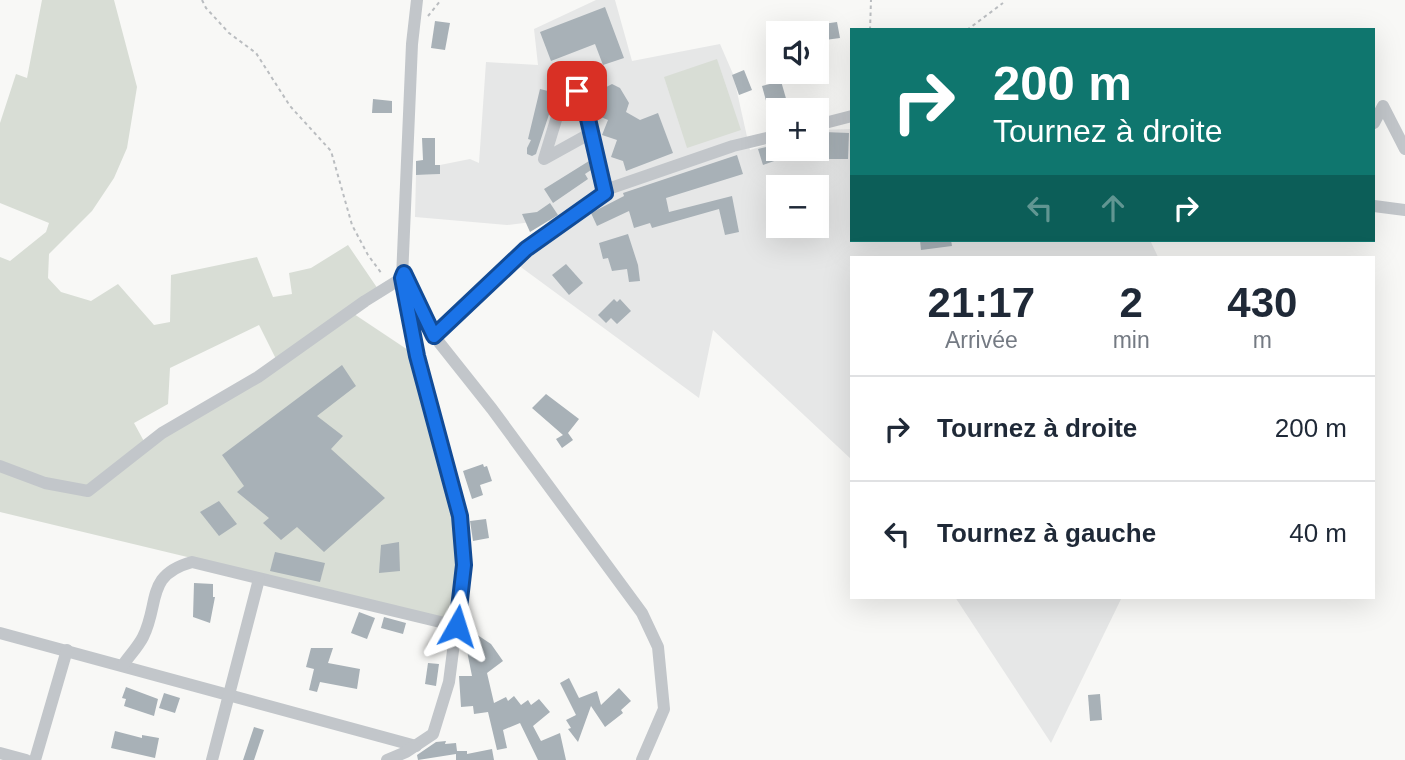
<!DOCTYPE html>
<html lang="fr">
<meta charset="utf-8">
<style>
:root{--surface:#fff;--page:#f6f6f7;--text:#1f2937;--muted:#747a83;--line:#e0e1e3}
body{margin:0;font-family:Arial,sans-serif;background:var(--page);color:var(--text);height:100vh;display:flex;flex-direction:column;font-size:26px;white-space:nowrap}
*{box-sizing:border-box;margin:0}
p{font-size:23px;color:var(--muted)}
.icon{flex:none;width:38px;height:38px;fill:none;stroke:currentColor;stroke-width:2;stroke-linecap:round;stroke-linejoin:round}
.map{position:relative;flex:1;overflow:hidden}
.drawer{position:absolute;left:850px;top:256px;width:525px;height:343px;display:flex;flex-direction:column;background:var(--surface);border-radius:0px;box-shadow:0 7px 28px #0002}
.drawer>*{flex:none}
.guide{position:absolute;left:850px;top:28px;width:525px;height:214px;border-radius:0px;box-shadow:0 7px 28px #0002;background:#0f766e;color:#fff;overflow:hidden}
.controls{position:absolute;left:766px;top:21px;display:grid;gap:14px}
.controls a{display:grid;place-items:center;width:63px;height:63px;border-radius:0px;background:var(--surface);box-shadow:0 7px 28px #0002;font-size:35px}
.pin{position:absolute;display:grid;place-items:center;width:60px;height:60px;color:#fff;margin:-30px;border-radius:14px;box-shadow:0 4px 10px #0006}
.me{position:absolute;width:77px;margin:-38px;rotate:6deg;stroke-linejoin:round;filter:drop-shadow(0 0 5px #0008)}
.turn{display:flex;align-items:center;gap:24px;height:147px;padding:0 28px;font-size:32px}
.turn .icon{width:91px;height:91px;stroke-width:2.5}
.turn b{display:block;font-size:49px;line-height:60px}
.lanes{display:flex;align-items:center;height:66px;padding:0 28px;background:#0003;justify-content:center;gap:35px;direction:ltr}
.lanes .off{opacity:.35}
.eta{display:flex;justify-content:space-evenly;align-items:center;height:119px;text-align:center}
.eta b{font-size:42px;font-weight:800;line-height:49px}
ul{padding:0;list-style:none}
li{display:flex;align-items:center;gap:21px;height:105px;padding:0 28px;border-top:2px solid var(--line)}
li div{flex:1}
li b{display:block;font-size:26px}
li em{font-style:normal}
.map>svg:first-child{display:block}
.built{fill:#e6e7e7;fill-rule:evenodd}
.green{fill:#d8ddd5;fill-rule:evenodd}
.building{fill:#a8b1b7}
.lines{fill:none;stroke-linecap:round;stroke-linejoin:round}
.path{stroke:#babdc0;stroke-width:2;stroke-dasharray:3.5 3.5;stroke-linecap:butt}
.minor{stroke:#c2c6ca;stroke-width:12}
.route-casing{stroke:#114b97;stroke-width:18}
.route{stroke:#1a73e8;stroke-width:12}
</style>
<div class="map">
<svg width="1405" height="760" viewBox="0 0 1405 760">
<rect width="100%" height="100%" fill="#f8f8f6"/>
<g class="built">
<path d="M596 0H615L632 61 720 44 733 74 750 150 779 141V149H817V130L852 129V240H1150L1158 257H852V460L713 330 699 398 518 265 534 248 557 233 548 220 507 225 415 217 416 175 440 174V165L470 159 479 163 486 62 538 65 534 29ZM779 187H817V226H779Z"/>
<polygon points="955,597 1122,597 1051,743"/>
</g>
<g class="green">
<path d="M42 0H114L137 87 127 148 114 178 92 211 49 254 48 278 61 292 91 301 118 284 154 325 170 322 171 275 257 257 273 297 292 294 289 273 311 268 348 245 380 292 351 312 417 356 461 516 458 622 0 512V257L10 261 46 232 49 223 0 203V123L16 74 27 78ZM259 325 278 363 146 445 134 423 168 404 170 368Z"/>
<polygon points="717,59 741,130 687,148 664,77"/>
</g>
<g class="building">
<polygon points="605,7 624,58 603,65 595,44 551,61 540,32"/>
<polygon points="435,21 450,23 445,50 431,48"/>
<polygon points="837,22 840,38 825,40 823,24"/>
<polygon points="744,70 752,90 739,95 732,75"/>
<polygon points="781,81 787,102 768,108 762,86"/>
<polygon points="612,84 620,88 629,103 626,112 640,120 658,113 673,153 626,171 623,161 611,157 617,140 602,135 608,120 601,117 594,100 597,92"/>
<polygon points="540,89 556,93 536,154 532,156 527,154 527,148 531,140 528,139"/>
<polygon points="373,99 392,101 392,113 372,113"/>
<polygon points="824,132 849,133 848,159 815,159 817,134"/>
<polygon points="422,138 435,138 435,165 440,165 440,174 416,175 416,161 423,160"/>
<polygon points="779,144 779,149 805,150 763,165 758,149"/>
<polygon points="737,155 743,174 666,198 669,212 732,196 739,232 725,235 719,209 652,228 650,223 634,228 629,211 597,226 591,213 624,196 623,193"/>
<polygon points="589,161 591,170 585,174 588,179 553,203 544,189"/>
<polygon points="550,203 558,215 530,232 522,214 537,212"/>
<polygon points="628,234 638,265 640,281 629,282 627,269 612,271 608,258 603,259 599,243"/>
<polygon points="920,240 951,240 952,246 921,250"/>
<polygon points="566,264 583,283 569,295 552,275"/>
<polygon points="614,299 617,302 620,299 631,311 617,324 611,318 606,323 598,315"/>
<polygon points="342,365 356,386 317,416 343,436 331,449 385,498 324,552 297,527 281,540 263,523 269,518 237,492 244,486 222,455"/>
<polygon points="546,394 579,419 568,433 573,440 562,448 556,439 563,435 532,408"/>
<polygon points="483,464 484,467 487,466 492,481 480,485 483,495 472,499 463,471"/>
<polygon points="219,501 237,524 219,536 200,512"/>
<polygon points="486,519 489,538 473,541 470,521"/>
<polygon points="399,542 400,571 379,573 381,545"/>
<polygon points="275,552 325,563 320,582 270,571"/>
<polygon points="194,583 213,584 213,597 215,597 210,623 193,617"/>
<polygon points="359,612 375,618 367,639 351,633"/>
<polygon points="384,617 406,623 403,634 381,628"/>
<polygon points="466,622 475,629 473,632 491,644 503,661 487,673 494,703 506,697 508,701 514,696 521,705 528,700 531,705 539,699 550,712 533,726 541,741 560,733 566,760 538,760 520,723 503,730 507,748 497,750 488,712 474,714 473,706 461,707 459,676 472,676 467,651 462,650"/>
<polygon points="311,648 333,648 328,663 360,669 357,689 320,682 317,692 309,690 314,669 306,667"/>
<polygon points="428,663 439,664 436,686 425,684"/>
<polygon points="569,678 579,698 597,691 601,705 619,688 631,701 621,710 623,713 605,727 591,706 578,742 568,729 571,728 566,720 576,715 560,683"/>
<polygon points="126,687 158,699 154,716 124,706 126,699 122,698"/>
<polygon points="164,693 180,698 175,713 159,708"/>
<polygon points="1100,694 1102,720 1090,721 1088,695"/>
<polygon points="254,727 264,730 254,760 243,760"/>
<polygon points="115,731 142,738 142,735 159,738 155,758 111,748"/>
<polygon points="446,741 445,744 456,743 457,751 467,751 467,754 492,749 494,760 456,760 456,754 418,760 417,755 436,742"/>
</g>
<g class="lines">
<g class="path">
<polyline points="202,0 206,8 229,33 256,53 290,106 331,151 352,225 368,255 382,274"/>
<polyline points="428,16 441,0"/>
<polyline points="870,30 871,0"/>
<polyline points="967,30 1003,3"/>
</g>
<g class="minor">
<polyline points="1374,123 1383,106 1405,149"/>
<polyline points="817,125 852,116"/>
<polyline points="591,133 544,159 563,97 568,91 577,91 583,97 605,193"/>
<polyline points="1374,206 1405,210"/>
<polyline points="407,280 434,336 492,409 642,613 658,647 664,709 642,760"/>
<polyline points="434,336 525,249 611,188 733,146 779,135"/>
<polyline points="0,466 45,483 88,491 162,433 258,377 365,301 402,278"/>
<polyline points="0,633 416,746"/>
<path d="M123 665C129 656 138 647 143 637 160 603 145 575 192 562L457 626"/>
<polyline points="0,753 26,760"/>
<polyline points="35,760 67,650"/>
<polyline points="212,760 259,579"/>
<polyline points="387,760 406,752 433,734 449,682 464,565 461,516 417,356 402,278 412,44 417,0"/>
</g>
</g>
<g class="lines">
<defs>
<polyline id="route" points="457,626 464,565 460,516 417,356 402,278 404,273 434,336 526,249 605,193 583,97 577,91"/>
</defs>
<use href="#route" class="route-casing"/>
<use href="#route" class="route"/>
</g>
</svg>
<div class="controls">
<a><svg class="icon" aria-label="sound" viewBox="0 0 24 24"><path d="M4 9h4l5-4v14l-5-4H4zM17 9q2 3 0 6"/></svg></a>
<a>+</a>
<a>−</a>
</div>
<div class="pin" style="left:577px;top:91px;background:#d93025"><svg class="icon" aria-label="arrive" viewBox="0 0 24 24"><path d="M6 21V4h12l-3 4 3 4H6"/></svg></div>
<svg class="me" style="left:457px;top:626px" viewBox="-20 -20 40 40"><path d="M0-17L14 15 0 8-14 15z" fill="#1a73e8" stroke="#fff" stroke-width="4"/></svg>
<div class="guide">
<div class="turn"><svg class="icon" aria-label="right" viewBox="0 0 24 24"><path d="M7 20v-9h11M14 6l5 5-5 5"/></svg><div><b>200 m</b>Tournez à droite</div></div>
<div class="lanes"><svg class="icon off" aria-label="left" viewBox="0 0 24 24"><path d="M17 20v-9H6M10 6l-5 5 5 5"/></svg><svg class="icon off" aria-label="ahead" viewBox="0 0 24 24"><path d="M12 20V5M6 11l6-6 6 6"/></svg><svg class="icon" aria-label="right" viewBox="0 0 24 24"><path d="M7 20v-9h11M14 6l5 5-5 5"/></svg></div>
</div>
<section class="drawer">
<div class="eta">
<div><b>21:17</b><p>Arrivée</p></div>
<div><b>2</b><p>min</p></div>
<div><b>430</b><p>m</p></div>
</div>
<ul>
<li><svg class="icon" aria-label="right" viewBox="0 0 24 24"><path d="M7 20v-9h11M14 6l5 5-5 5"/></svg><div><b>Tournez à droite</b></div><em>200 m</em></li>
<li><svg class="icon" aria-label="left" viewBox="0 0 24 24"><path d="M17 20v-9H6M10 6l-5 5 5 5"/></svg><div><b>Tournez à gauche</b></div><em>40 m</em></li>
</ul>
</section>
</div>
